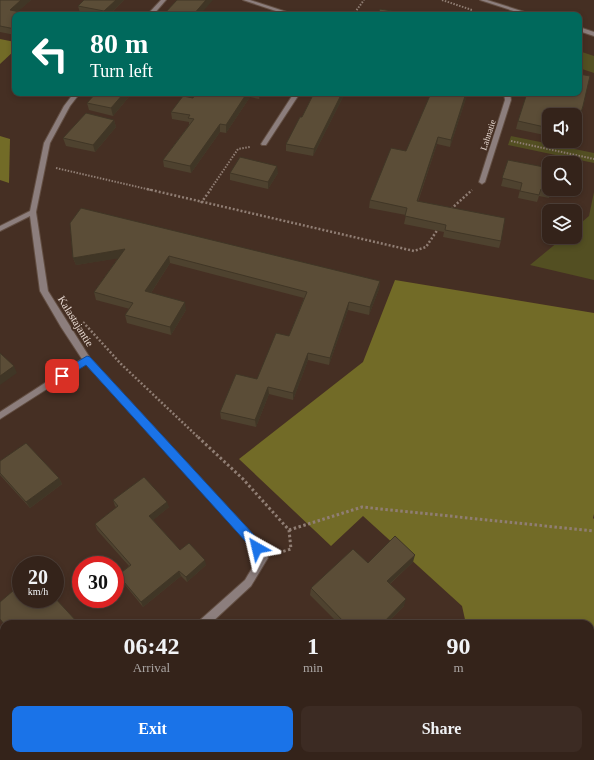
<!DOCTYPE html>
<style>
:root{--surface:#34231a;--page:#3c2b23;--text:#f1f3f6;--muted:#a9a4a2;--line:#4e4039;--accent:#1a73e8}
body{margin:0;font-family:"Times New Roman",serif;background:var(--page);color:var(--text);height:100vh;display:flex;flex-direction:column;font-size:15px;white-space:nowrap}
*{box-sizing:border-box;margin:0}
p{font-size:13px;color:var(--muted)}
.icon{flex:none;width:22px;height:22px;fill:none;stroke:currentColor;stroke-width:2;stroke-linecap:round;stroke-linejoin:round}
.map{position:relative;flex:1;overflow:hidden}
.panel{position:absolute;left:0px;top:620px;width:594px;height:140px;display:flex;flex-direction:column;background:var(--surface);border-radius:12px 12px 0 0;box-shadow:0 2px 6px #0003,0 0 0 1px var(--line)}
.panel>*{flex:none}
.guide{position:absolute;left:12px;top:12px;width:570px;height:84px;border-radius:8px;box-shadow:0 2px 6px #0003,0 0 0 1px var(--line);background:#00695c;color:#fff;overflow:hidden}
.fabs{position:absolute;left:542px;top:108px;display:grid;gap:8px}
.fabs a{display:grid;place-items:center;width:40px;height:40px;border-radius:8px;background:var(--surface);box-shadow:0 2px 6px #0003,0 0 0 1px var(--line);font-size:20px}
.speed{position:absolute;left:12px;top:556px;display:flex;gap:8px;font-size:20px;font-weight:700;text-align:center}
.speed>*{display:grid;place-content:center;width:52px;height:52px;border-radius:50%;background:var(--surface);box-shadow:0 2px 6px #0003,0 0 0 1px var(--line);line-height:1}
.speed small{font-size:10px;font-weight:400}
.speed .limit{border:6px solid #d22;background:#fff;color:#111}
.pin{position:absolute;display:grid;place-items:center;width:34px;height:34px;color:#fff;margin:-17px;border-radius:8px;box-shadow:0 2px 6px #0006}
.me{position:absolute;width:44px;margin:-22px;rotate:323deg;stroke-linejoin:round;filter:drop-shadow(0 0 3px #0008)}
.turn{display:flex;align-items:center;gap:14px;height:84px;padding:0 12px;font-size:18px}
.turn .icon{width:52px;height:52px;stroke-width:2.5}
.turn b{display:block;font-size:28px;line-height:34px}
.eta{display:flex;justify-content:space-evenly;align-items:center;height:68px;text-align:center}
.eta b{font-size:24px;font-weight:800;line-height:28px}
.action{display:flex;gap:8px;margin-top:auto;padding:8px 12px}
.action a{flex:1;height:46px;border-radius:8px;background:var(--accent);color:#fff;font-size:16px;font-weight:800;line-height:46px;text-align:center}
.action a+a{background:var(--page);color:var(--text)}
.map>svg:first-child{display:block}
.green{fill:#534f22}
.forest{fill:#726b27}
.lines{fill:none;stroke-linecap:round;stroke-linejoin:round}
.minor-casing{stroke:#624e42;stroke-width:2}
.tertiary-casing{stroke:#624e42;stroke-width:2}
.path-far2{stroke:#907e74;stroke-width:2;stroke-dasharray:1.5 1.5;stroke-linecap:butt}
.path-far1{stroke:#907e74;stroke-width:2.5;stroke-dasharray:2 2;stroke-linecap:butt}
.path{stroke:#907e74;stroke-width:3;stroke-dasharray:2.5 2.5;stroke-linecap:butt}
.minor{fill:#8c7e7d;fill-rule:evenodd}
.tertiary{fill:#8c7e7d;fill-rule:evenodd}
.wall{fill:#4e422f}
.shaded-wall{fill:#403626}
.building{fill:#5b4d37;stroke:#403626}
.route{fill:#1a73e8;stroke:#114b97}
.labels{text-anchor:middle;stroke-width:4;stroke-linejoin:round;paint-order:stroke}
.far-street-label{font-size:9px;fill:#e7d9d1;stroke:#452f23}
.street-label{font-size:11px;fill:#e7d9d1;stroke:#452f23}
</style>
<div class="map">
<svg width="594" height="760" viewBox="0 0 594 760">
<rect width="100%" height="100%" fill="#452f23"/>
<g class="green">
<polygon points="579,51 594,56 594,73 579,68"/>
<polygon points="511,136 594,153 594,163 508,145"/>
<polygon points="594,192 594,280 530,265 564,237 575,237 575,228 589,216"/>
<polygon points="0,636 4,641 4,756 93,756 96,760 0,760"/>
</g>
<g class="forest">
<polygon points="0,39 15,42 15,50 0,64"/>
<polygon points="0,136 10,139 9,183 0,180"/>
<polygon points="395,280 594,313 594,514 593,518 594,519 594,760 495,760 494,756 590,756 590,624 466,624 462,606 363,516 331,546 239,459 363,362"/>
</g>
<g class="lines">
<defs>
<g id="minor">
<polygon points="161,0 166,0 153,15 147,15"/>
<polygon points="243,0 250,0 296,15 288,15"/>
<polygon points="74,93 80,93 70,106 50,143 36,212 48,291 90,358 253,535 266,555 268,558 266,561 251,586 210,624 198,624 199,621 245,580 258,558 247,541 86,364 0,419 0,412 82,359 61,327 40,291 30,216 0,231 0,226 30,211 44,143 64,106"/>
<polygon points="294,93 300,93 266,145 262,145 261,144"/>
<polygon points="504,93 510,93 511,100 485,182 482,184 479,182 505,100"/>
</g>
<g id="tertiary">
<polygon points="480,0 487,0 534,15 526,15"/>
<polygon points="579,27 594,32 594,36 579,31"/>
</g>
</defs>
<use href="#minor" class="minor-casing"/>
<use href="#tertiary" class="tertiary-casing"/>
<g class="path-far2">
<polyline points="442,0 472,10"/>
<polyline points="353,15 364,0"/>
<polyline points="511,141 594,159"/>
<polyline points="56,168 151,190"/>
<polyline points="210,190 238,149 250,147"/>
</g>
<g class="path-far1">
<polyline points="147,189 414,251 426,247 438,229"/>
<polyline points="201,203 211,189"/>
<polyline points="451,209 472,190"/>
<polyline points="83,322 121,364 199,438"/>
</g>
<g class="path">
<polyline points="198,437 243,479 289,530 291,549 278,553"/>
<polyline points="289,530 362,507 594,531"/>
</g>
<use href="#minor" class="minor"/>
<use href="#tertiary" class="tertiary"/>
</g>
<g class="wall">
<polygon points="0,0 31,0 18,11 15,15 15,35 0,32"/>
<polygon points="124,0 109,15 88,15 80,13 78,6"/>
<polygon points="96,93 132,93 113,116 89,110 87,103"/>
<polygon points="196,93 263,93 259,99 250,97 226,133 220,132 191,173 164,167 163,160 189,125 189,122 172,119 171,112 193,98"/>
<polygon points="345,93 313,156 286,151 286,144 302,117"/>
<polygon points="466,93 467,93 467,95 450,147 437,144 418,202 501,241 499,248 443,237 444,232 404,224 406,215 369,208 370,200 406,151"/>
<polygon points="549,115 549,136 516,129 518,121"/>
<polygon points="114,120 116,127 95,152 66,146 63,138"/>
<polygon points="508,160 551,189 549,198 539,196 537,202 518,198 520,190 501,186"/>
<polygon points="230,173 278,173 268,189 230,180"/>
<polygon points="70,223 380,281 379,289 369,315 348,310 329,365 308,360 293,400 269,394 256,427 221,419 220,412 257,379 289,336 304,298 170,263 151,293 186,310 171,335 127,323 125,315 130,309 96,300 94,292 118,258 76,265 73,258"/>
<polygon points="0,461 59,478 62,484 30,508 0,475"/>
<polygon points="113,500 169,507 153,520 180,550 206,565 187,582 181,576 143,607 121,580 118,575 129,566 97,530 95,524 117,508 115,506"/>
<polygon points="413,562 390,584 404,606 386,624 339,624 310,595 311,588 368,563"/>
<rect x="382" y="756" width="69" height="4"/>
</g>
<g class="shaded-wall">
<polygon points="21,0 31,0 12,17 10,10"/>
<polygon points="116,0 124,0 109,15 105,15 104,11"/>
<polygon points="206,0 213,0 200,15 193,15"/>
<polygon points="124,93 132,93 113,116 111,108"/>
<polygon points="247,93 250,93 250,97 226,133 226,125"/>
<polygon points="259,93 263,93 259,99"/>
<polygon points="342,93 345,93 313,156 314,149"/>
<polygon points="466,93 467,93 467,95 450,147 451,140"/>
<polygon points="114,120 116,127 95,152 93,145"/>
<polygon points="220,124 220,132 191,173 190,166"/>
<polygon points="438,137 437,144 415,209 417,201"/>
<polygon points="277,166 278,173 268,189 268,182"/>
<polygon points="125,249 127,257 76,265 73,258"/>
<polygon points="169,256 170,263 147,299 145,291"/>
<polygon points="380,281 379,289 369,315 370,307"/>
<polygon points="185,302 186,310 171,335 170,327"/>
<polygon points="349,302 348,310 329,365 330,358"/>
<polygon points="308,353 308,360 293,400 293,393"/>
<polygon points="14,366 17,373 0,385 0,376"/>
<polygon points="268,387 269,394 256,427 255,420"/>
<polygon points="59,478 62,484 30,508 26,502"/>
<polygon points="167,502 169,507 151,522 149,516"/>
<polygon points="415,555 413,562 385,588 387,581"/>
<polygon points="205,560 206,565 187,582 186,577"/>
<polygon points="179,571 181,576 143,607 141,602"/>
<polygon points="406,599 404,606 386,624 382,624"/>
</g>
<g class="building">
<polygon points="0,0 21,0 10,10 37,15 15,15 15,29 0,26"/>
<polygon points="84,0 116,0 104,11 78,6"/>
<polygon points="177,0 206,0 193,15 163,15"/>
<polygon points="380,9 410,14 409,15 377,15"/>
<polygon points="579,74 590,76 583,106 575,132 575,115 549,115 549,128 518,121 527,93 579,93"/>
<polygon points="96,93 124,93 111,108 87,103"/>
<polygon points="196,93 247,93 226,125 220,124 190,166 163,160 194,119 188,118 190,115 171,112 183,96 193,98"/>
<polygon points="314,93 342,93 314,149 286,144 300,117 302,117"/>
<polygon points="431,93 466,93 451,140 438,137 417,201 505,218 501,241 445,230 446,225 405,216 407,208 370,200 391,148 406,151"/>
<polygon points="86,113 114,120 93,145 63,138"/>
<polygon points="240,157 277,166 268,182 230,173"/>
<polygon points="508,160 549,168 549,189 551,189 551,191 541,189 539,195 520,191 522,183 502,178"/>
<polygon points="81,208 380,281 370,307 349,302 330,358 308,353 293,393 268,387 255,420 220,412 236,374 257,379 276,333 289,336 307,292 169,256 145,291 185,302 170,327 125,315 133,303 94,292 125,249 73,258 70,223"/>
<polygon points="0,353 14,366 0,376"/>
<polygon points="26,443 59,478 26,502 0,473 0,461"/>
<polygon points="144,477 167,502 149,516 180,550 189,543 205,560 186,577 179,571 141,602 118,575 131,565 95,524 118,506 113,500"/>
<polygon points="395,536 415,555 387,581 406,599 382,624 346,624 311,588 353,549 368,563"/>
<polygon points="21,584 21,599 55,599 55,598 79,624 4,624 0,619 0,602"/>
<polygon points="123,756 155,756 159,760 119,760"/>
<polygon points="384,756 451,756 451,759 427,760 385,760"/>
</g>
<polygon class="route" points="87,356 90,357 254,535 262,548 260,552 257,553 253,552 246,542 86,365 65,378 59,378 59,373"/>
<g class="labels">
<g class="far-street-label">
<text transform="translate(488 135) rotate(-72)" y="3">Lahnatie</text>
</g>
<g class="street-label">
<text transform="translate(76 321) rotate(58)" y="4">Kalastajantie</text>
</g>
</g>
</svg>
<div class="fabs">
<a><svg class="icon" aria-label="sound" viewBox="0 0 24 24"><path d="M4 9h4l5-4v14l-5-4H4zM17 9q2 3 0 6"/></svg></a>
<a><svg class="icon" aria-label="search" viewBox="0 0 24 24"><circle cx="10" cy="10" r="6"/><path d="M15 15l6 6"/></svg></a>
<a><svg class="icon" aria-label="layers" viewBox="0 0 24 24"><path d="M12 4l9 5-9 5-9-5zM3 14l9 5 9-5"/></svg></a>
</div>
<div class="speed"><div>20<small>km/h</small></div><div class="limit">30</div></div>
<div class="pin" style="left:62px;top:376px;background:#d93025"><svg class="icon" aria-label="arrive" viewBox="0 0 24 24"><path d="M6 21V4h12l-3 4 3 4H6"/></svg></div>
<svg class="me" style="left:257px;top:548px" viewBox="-20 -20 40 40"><path d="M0-17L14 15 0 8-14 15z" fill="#1a73e8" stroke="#fff" stroke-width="4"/></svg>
<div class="guide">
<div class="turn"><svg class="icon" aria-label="left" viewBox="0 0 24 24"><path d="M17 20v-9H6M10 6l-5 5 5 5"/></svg><div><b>80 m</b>Turn left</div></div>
</div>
<section class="panel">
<div class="eta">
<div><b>06:42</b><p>Arrival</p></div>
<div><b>1</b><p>min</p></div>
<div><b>90</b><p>m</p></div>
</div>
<div class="action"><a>Exit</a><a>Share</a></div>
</section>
</div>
